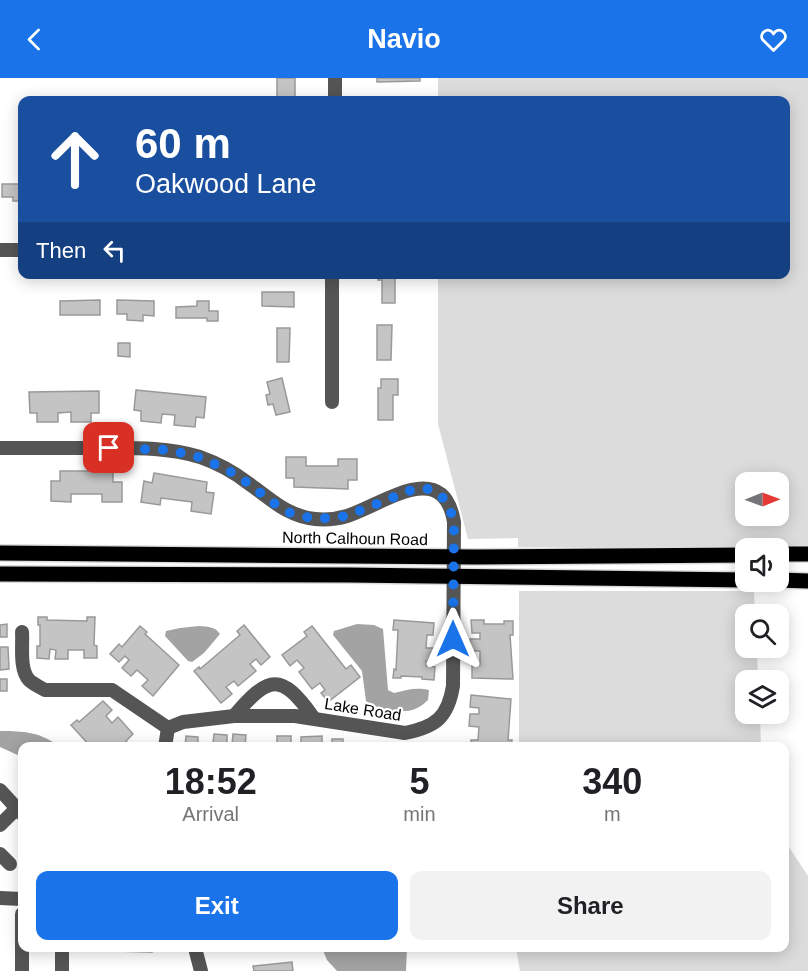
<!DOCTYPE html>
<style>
:root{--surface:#fff;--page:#f2f2f2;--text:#202124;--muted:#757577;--accent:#1a73e8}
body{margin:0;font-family:Helvetica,sans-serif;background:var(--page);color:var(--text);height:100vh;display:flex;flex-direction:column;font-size:22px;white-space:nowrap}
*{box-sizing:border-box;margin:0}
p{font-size:20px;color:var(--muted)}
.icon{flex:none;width:33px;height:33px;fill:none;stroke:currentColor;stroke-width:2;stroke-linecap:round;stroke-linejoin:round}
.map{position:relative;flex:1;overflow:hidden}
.sheet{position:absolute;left:18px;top:664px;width:771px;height:210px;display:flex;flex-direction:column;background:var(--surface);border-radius:12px;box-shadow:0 3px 15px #0003}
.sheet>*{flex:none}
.hud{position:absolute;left:18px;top:18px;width:772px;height:183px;border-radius:12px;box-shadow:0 3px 15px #0003;background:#1a4fa0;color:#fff;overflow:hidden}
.needle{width:39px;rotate:89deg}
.buttons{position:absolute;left:735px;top:394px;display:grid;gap:12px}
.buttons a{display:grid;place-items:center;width:54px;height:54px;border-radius:12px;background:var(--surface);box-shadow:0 3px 15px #0003;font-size:30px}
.pin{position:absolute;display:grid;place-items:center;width:51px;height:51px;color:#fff;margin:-26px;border-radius:12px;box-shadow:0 3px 9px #0006}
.me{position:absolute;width:66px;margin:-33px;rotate:0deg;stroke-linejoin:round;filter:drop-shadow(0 0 4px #0008)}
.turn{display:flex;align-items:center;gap:21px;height:126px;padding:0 18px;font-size:27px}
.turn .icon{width:78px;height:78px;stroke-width:2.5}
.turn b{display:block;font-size:42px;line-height:51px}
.then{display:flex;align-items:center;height:57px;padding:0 18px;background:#0003;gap:12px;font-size:22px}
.eta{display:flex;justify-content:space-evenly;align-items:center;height:102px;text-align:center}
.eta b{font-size:36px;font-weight:800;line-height:42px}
.cta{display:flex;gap:12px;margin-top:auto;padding:12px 18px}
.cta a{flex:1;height:69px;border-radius:12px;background:var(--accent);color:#fff;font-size:24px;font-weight:800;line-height:69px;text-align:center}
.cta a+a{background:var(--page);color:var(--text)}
header{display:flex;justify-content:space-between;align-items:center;height:78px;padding:0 18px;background:var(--accent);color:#fff;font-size:27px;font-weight:800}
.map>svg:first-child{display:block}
.green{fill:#dcdcdc;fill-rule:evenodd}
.water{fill:#a3a3a3}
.building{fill:#c4c4c4;stroke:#999;stroke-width:1.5}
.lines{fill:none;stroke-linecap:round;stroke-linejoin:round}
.major-casing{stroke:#dbdbdb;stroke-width:18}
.minor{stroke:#555;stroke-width:14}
.major{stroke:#000;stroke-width:15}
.route{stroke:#1a73e8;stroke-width:10;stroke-dasharray:0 18}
.labels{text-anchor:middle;stroke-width:4.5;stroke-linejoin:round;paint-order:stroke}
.street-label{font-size:16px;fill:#000;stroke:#fff}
</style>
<header><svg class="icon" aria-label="back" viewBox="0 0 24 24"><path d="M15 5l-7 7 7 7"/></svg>Navio<svg class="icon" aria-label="heart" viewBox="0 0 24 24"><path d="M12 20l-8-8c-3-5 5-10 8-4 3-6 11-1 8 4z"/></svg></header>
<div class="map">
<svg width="808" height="893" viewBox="0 0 808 893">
<rect width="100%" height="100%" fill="#fff"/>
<g class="green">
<path d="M438 0H808V469H518V460L468 461 438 346V197L786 196V22H438ZM746 405H778V438H746Z"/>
<polygon points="519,513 754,513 755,537 746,537 746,570 757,570 758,603 746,603 746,636 760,636 761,669 519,669"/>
<polygon points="785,763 808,798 808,893 520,893 516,870 784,870"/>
</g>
<g class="water">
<path d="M357 546 374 547 383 551 388 612 394 615C407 612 416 609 429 612L428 622C424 626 420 629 415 631 403 636 375 632 366 623L362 593 333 557 334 553Z"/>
<path d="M199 548C207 549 215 548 220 556L204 575 192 584 188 583 165 558 166 553 180 550Z"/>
<path d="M0 653C24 653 41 654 60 669H22V679L0 669Z"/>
<polygon points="322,870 407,870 406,893 337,893 327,882"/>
</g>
<g class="building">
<rect x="277" y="0" width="18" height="22"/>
<polygon points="377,0 420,0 420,3 377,4"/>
<polygon points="2,106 22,106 22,123 13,123 13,119 2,119"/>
<polygon points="378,196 395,196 395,225 382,225 382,202 378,202"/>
<polygon points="262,214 294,214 294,229 262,228"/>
<polygon points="100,222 100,237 60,237 60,223"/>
<polygon points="117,222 154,223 154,238 143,237 143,243 127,242 127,236 117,236"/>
<polygon points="197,223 209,223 209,233 218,233 218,243 207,243 207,240 176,240 176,229 197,228"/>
<polygon points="377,247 392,247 391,282 377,282"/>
<polygon points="277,250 290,250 289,284 277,284"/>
<polygon points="118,265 130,265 130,279 118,278"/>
<polygon points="282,300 290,334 276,337 273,326 268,327 266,317 270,316 267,304"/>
<polygon points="381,301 398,301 398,317 393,317 393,342 378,342 378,310 381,310"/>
<polygon points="136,312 206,319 204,340 196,339 195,349 174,347 175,337 162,336 161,345 141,343 141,333 134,332"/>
<polygon points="99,313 99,335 91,335 91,344 71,344 71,334 58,335 58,344 37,344 37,335 30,335 29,314"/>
<polygon points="286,379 306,379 306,388 338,388 338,381 357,381 357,402 348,402 348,411 294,409 294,400 286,400"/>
<polygon points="60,393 113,393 113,404 122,404 122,424 102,424 102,416 71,416 71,424 51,423 51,403 60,403"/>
<polygon points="154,395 207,404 206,414 214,415 211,436 191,433 192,424 161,420 160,427 141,424 144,403 152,405"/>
<polygon points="38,539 47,539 47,542 87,543 87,539 95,539 94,567 97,568 97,580 84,580 84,572 68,572 68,581 55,581 56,572 50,571 49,581 37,580 37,568 40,568 40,547 38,547"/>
<polygon points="394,542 434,545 433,557 427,557 426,570 436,570 435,583 426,583 426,588 435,589 434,602 422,601 422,599 401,598 401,600 393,600 394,591 396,592 398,552 393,552"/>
<polygon points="471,542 484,542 484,546 504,546 504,543 513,543 513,557 510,557 513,601 472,600 472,587 480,587 480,573 471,573 470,561 480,561 480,555 472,555"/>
<polygon points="7,546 7,559 0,559 0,547"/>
<polygon points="244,547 270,579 261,587 256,581 250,586 256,593 238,608 234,603 226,609 232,616 221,625 194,593 199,589 200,591 240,557 237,553"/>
<polygon points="140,548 147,554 145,556 179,587 153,618 142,608 148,602 137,592 131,598 122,590 129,582 125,578 119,584 110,576 119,566 122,569"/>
<polygon points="312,548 346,591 351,587 360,599 328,624 321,615 325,612 320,605 312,611 299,594 304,590 297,582 290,588 282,577 307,558 304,554"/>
<polygon points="0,569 8,569 9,591 0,592"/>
<rect x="0" y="601" width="7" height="12"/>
<polygon points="471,617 511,621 508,662 512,662 511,669 471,669 471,662 478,662 479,649 469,648 470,636 479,636 479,630 470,629"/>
<polygon points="103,623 112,632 106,638 112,645 118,639 133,656 126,663 131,669 95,669 92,666 90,668 71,647 77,642 79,644"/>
<polygon points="214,656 227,657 227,667 232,666 233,656 246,657 245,669 185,669 186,658 198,659 198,666 206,666 213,665"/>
<polygon points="277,658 291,658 291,665 301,665 301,659 322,658 322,668 332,668 332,661 343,661 343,669 277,669"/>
<polygon points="114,870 152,870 152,874 114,873"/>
<polygon points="292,884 293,893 254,893 253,888"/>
</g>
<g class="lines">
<defs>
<g id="major">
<polyline points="0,475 476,479 746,477"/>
<polyline points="778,476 808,476"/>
<polyline points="0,496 348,497 746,502"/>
<polyline points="778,502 808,503"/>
</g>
</defs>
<use href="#major" class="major-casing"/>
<g class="minor">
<polyline points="335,22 335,0"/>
<polyline points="0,172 22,172"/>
<polyline points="332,324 332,196"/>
<path d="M0 370C33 370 67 370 100 370 134 370 167 369 200 379 217 385 234 394 248 405 270 420 286 438 315 441 325 442 337 441 347 438 382 427 443 379 454 444L453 608C448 639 436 649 405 655L295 638H234L183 644 168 650 165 669"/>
<path d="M22 554C23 567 19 591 29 602 33 606 40 609 45 612H112L168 650"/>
<path d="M234 638C269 597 281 594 313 639"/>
<polyline points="0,712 22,736"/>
<polyline points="0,747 17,730"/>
<polyline points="0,776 10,786"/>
<polyline points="0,820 22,821"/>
<polyline points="62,870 62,893"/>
<polyline points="195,870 201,893"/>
<polyline points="22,893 22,836"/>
</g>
<use href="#major" class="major"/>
</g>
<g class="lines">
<polyline class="route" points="109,370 169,372 202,380 237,397 279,429 292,436 316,441 347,438 414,411 430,411 437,414 448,425 454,444 453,561"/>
</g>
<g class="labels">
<g class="street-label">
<text transform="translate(355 460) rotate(1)" y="6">North Calhoun Road</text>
<text transform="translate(363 631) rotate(9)" y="6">Lake Road</text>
</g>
</g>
</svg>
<div class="buttons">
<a><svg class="needle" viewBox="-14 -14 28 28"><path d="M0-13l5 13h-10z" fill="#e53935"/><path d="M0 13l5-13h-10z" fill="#757577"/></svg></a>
<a><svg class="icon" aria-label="sound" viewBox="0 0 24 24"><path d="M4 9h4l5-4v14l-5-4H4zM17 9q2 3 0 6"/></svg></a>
<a><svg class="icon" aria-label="search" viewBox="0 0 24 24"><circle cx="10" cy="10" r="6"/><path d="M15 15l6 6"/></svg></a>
<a><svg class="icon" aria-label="layers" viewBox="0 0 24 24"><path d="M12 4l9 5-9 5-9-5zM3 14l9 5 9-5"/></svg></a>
</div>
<div class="pin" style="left:109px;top:370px;background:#d93025"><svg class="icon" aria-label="arrive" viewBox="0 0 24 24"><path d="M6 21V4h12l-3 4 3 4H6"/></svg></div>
<svg class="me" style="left:453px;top:561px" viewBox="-20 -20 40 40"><path d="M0-17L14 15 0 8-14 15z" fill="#1a73e8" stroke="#fff" stroke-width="4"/></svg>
<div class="hud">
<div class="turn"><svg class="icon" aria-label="ahead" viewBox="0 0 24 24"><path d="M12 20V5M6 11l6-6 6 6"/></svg><div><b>60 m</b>Oakwood Lane</div></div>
<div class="then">Then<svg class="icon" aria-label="left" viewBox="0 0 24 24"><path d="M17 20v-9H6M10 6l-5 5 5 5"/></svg></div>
</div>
<section class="sheet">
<div class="eta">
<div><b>18:52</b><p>Arrival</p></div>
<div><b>5</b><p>min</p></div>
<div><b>340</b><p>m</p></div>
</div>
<div class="cta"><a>Exit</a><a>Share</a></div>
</section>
</div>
